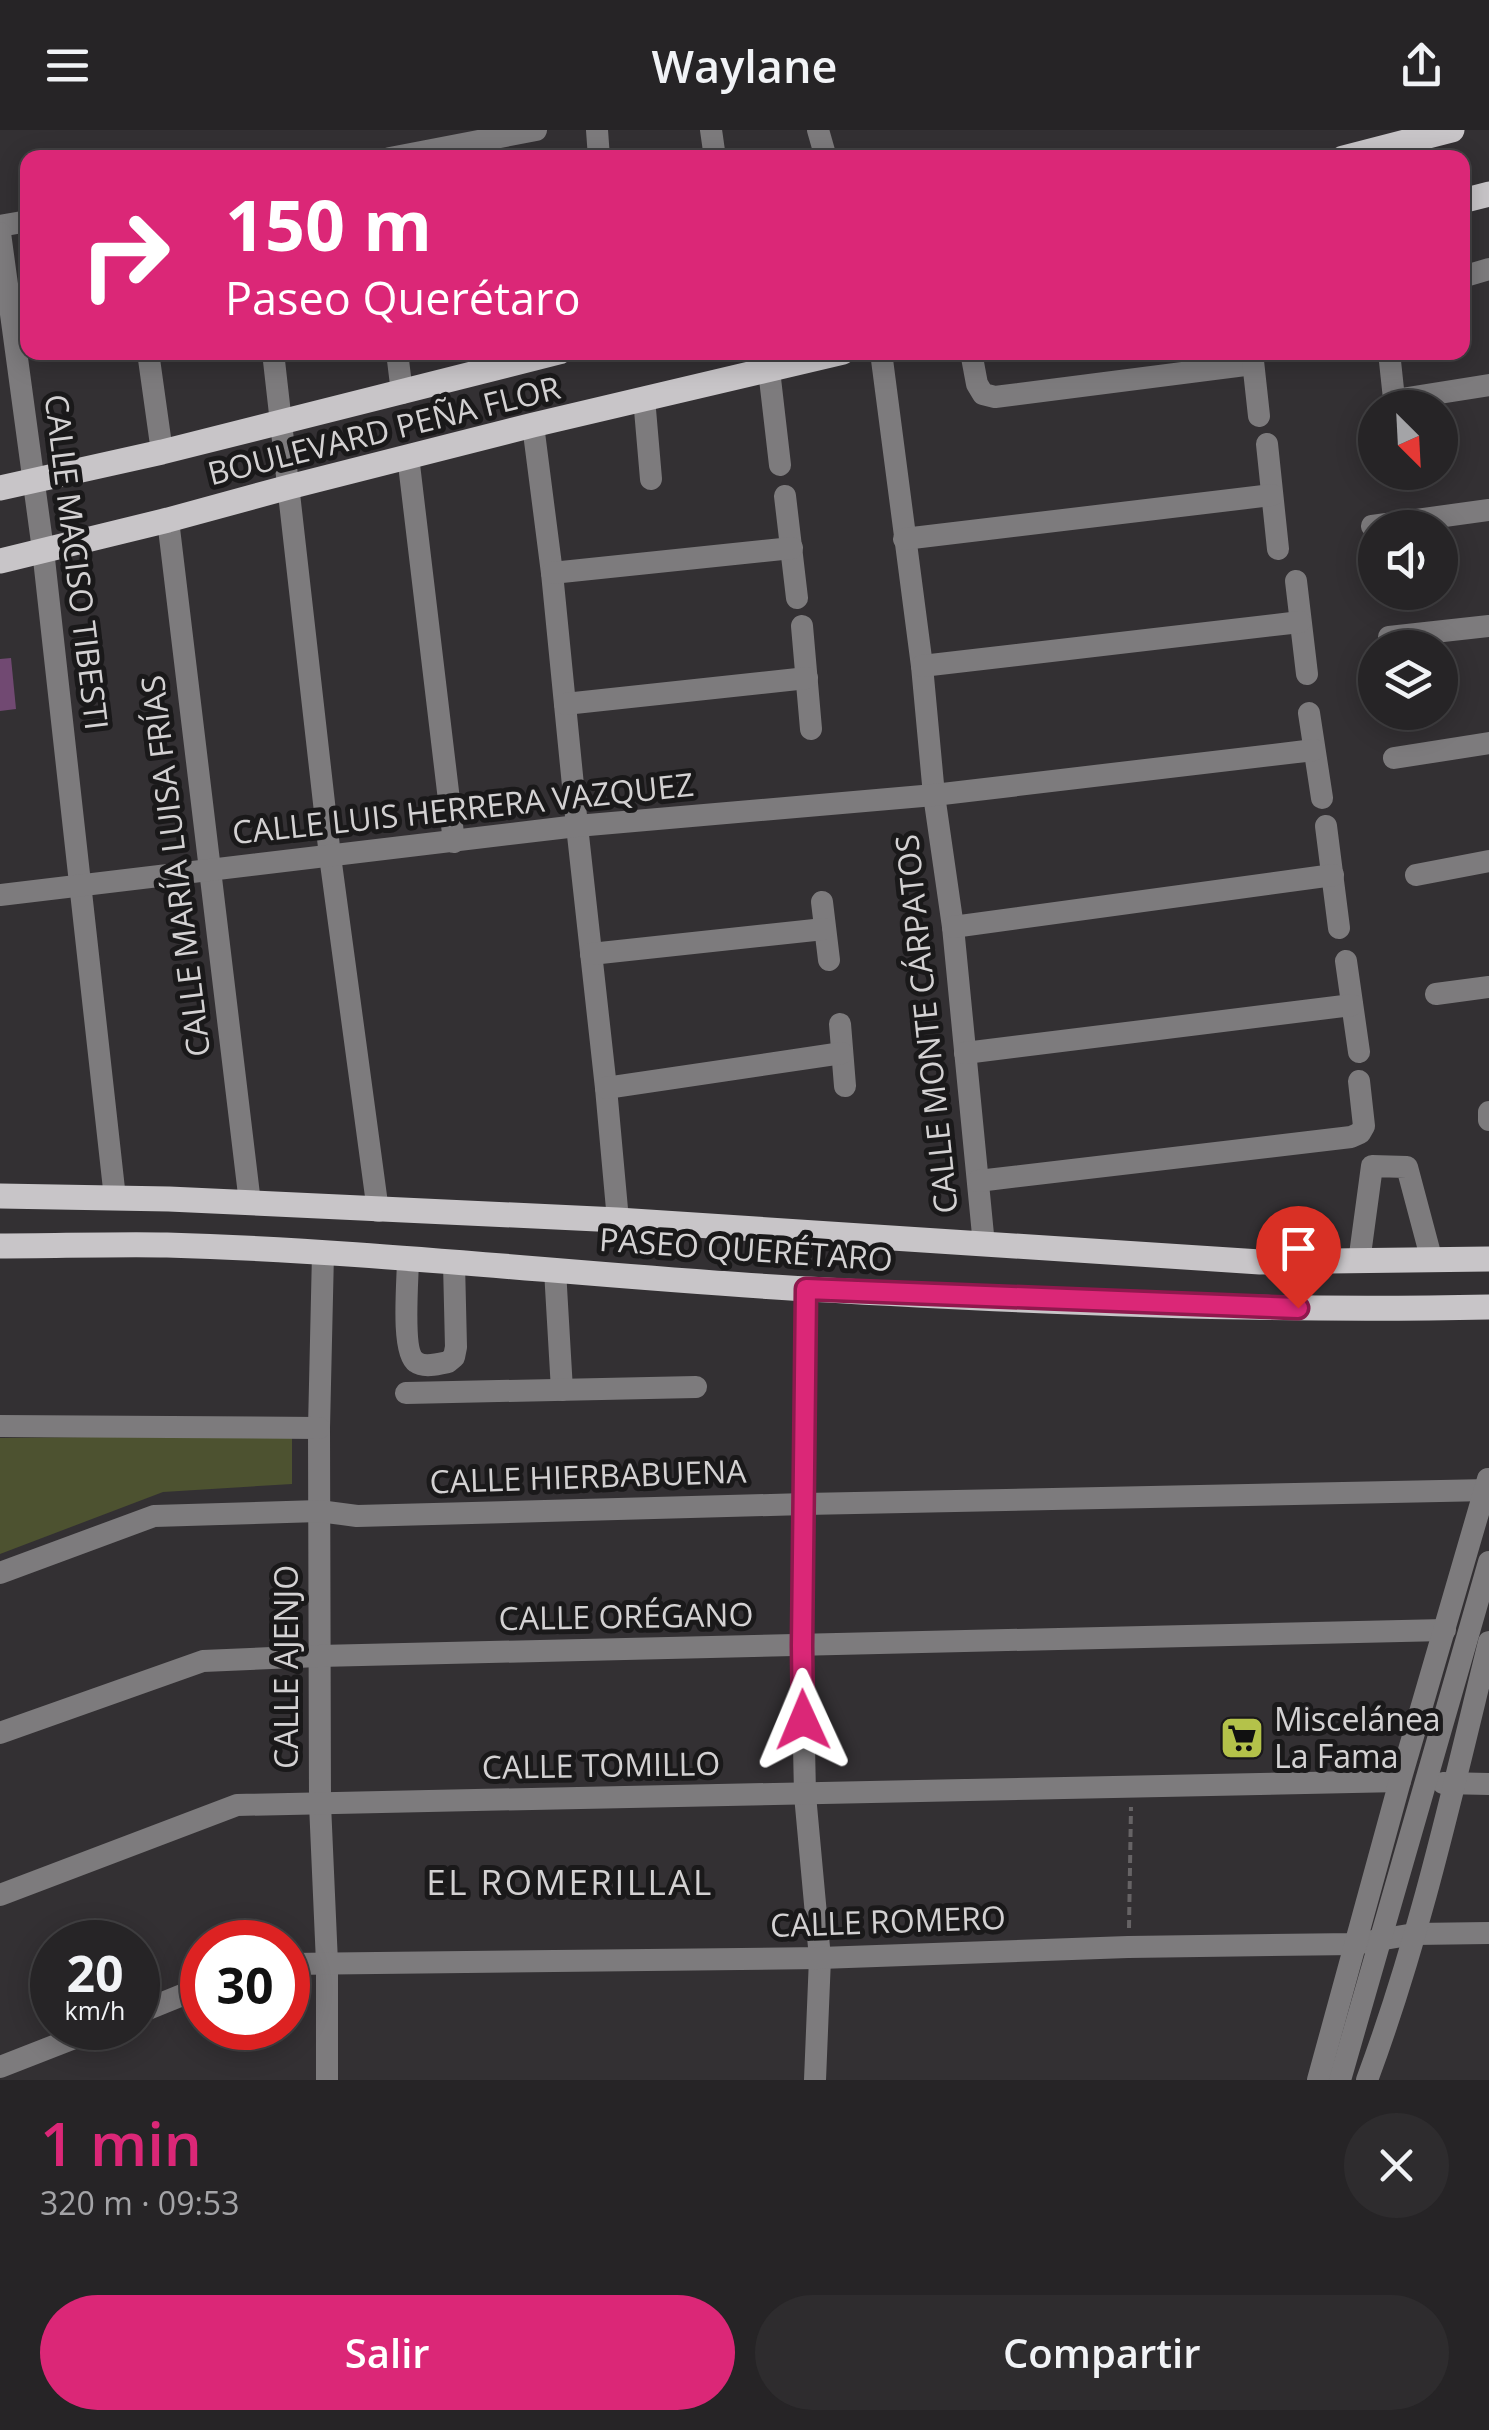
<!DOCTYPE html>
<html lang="es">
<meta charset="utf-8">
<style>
:root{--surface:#262426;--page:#2e2c2e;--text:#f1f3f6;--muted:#a4a4a7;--line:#424143;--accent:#db2777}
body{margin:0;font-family:"Open Sans",sans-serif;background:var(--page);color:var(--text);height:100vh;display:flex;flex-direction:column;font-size:38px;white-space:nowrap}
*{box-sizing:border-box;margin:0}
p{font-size:32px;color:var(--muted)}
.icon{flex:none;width:55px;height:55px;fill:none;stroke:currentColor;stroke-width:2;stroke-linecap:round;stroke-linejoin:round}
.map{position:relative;height:1950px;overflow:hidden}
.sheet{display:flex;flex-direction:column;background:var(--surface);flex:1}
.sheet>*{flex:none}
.banner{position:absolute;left:20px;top:20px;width:1450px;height:210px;border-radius:20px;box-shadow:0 5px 25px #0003,0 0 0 2px var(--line);background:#db2777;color:#fff;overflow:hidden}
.needle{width:65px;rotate:156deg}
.buttons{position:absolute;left:1358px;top:260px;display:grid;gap:20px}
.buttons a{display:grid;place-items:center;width:100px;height:100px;border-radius:50%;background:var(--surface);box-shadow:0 5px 25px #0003,0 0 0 2px var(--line);font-size:50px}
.speed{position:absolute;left:30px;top:1790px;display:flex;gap:20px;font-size:50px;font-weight:700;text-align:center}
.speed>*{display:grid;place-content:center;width:130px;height:130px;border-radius:50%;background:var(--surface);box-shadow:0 5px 25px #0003,0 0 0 2px var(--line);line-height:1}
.speed small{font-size:25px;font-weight:400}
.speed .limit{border:15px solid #d22;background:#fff;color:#111}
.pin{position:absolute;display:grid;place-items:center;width:85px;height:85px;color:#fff;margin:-102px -42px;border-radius:50% 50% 50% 0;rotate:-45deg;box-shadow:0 0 10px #0007}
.pin .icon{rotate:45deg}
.me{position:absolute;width:110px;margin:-55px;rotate:359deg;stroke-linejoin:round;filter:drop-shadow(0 0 8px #0008)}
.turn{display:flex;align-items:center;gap:35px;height:210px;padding:0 40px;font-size:45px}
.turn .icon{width:130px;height:130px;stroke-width:2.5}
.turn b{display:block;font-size:70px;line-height:85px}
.round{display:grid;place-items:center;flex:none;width:105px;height:105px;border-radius:52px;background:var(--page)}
.head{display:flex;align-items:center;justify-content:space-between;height:170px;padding:0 40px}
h1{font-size:60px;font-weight:600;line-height:75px;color:var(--accent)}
.button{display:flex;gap:20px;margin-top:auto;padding:20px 40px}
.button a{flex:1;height:115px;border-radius:60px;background:var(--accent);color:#fff;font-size:40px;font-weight:600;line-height:115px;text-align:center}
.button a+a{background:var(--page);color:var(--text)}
header{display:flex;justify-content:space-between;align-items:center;height:130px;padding:0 40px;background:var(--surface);font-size:45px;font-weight:600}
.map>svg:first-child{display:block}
.green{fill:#4d5230}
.building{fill:#714972}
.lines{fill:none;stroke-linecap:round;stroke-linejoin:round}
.path{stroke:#666365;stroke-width:4;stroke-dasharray:8 5;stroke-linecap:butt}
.minor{stroke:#7d7b7d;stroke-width:22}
.major{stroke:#c8c5c8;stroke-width:25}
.route-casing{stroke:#8e194d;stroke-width:25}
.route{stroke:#db2777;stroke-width:18}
.labels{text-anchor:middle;stroke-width:10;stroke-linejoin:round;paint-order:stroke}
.street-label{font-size:32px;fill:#d3d1d2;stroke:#1a191a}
.poi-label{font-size:32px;fill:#d3d1d2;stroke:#1a191a;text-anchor:start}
.neighbourhood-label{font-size:35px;letter-spacing:2.5px;fill:#d3d1d2;stroke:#1a191a}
</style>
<header><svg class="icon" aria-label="menu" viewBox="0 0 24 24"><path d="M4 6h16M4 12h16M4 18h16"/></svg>Waylane<svg class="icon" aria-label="share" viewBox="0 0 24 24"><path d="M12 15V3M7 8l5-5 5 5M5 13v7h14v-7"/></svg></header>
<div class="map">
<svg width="1489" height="1950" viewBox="0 0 1489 1950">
<rect width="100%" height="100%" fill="#333033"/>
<polygon class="green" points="292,1305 292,1354 163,1362 0,1424 0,1308"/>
<polygon class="building" points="11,528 16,579 0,581 0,529"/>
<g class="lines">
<polyline class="path" points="1129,1798 1131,1677"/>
<g class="minor">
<polyline points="597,0 599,28"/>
<polyline points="711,0 715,28"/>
<polyline points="818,0 826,28"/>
<polyline points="390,28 536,0"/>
<polyline points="0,96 28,91"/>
<polyline points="0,103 43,420 115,1068"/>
<polyline points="1462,147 1489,139"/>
<polyline points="148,222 162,322"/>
<polyline points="273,222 330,726 378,1081"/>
<polyline points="397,222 402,263"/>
<polyline points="881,222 922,536 934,665 953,797 984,1115"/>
<polyline points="971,222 977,254 983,264 995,267 1253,234"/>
<polyline points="1252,222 1259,286"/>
<polyline points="1389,222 1395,278"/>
<polyline points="769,240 780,335"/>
<polyline points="644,268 651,349"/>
<polyline points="1395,270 1489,255"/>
<polyline points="533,295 552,443 577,696 606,958 618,1090"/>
<polyline points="1267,314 1278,419"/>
<polyline points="408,326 454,712"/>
<polyline points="785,366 797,468"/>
<polyline points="168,390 250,1073"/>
<polyline points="1372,396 1489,380"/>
<polyline points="904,409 1272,365"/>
<polyline points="552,443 792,418"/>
<polyline points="1296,451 1307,544"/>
<polyline points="802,496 811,599"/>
<polyline points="1389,507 1489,496"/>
<polyline points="922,536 1300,492"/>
<polyline points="565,574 807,548"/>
<polyline points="1309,583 1322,668"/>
<polyline points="1394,628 1489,613"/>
<polyline points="1326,696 1339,798"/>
<polyline points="1416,745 1489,731"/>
<polyline points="0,765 577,696 934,665 1314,620"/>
<polyline points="822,772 829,830"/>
<polyline points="953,797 1333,745"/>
<polyline points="591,824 824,799"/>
<polyline points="1346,831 1359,922"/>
<polyline points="1436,864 1489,857"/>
<polyline points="840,894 845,956"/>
<polyline points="965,923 1352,875"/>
<polyline points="606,958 842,923"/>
<polyline points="1489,982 1489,990"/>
<polyline points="978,1051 1351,1007 1360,1003 1364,996 1359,951"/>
<polyline points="323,1123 319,1298 320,1674 327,1833 327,1950"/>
<path d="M408 1129C408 1148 401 1222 416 1232 424 1238 439 1234 448 1232L454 1227 456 1217 454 1133"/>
<polyline points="1359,1132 1372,1036 1407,1037 1432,1131"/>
<polyline points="555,1140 562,1260"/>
<polyline points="806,1159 802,1516 805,1665 820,1828 815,1950"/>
<polyline points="406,1263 696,1257"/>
<polyline points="0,1296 319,1298"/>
<polyline points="0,1443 154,1386 319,1381 357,1386 805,1374 1489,1360"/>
<polyline points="0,1603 203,1531 319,1526 1445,1500"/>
<polyline points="1443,1653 1489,1654"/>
<polyline points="0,1765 237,1675 1400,1651"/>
<polyline points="288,1834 820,1828 1128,1817 1355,1814 1414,1804 1489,1803"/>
<polyline points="138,1883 202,1857"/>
<polyline points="0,1937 100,1898"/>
<polyline points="1318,1950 1400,1651 1488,1349"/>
<polyline points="1340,1950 1489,1432"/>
<path d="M1367 1950C1420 1808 1453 1659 1489 1512"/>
</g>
<g class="major">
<polyline points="1343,28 1452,0"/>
<polyline points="1462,71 1489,64"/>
<polyline points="0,358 162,322 559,222"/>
<polyline points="0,431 168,390 289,357 533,295 843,222"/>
<polyline points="0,1066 169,1069 618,1090 1260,1132 1489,1129"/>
<path d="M0 1116C55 1116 111 1114 167 1115 381 1121 594 1147 808 1159 1035 1172 1262 1182 1489 1177"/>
</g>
</g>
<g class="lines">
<defs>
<polyline id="route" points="803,1590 802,1516 806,1159 1298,1178"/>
</defs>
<use href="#route" class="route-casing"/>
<use href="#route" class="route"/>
</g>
<defs>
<symbol id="supermarket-square" viewBox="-11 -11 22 22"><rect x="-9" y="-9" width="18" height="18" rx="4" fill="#b4c24a" stroke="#1a191a"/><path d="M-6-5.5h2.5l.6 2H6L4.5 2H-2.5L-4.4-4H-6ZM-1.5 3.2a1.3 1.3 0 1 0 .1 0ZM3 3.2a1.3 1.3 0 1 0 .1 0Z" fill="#111"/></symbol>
</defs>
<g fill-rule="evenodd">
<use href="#supermarket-square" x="1217" y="1583" width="50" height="50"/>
</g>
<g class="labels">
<g class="street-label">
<text transform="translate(384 301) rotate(-14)" y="11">BOULEVARD PEÑA FLOR</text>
<text transform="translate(76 432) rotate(83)" y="11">CALLE MACISO TIBESTI</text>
<text transform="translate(463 679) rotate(-6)" y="11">CALLE LUIS HERRERA VAZQUEZ</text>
<text transform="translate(176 736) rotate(-97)" y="11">CALLE MARÍA LUISA FRÍAS</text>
<text transform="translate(927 894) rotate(-96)" y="11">CALLE MONTE CÁRPATOS</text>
<text transform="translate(746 1120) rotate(4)" y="11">PASEO QUERÉTARO</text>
<text transform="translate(588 1347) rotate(-2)" y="11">CALLE HIERBABUENA</text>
<text transform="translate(626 1487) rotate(-1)" y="11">CALLE ORÉGANO</text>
<text transform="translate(287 1537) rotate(-90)" y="11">CALLE AJENJO</text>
<text transform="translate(601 1636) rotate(-1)" y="11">CALLE TOMILLO</text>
<text transform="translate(888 1792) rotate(-2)" y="11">CALLE ROMERO</text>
</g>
<g class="poi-label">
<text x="1274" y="1601">Miscelánea<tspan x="1274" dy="37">La Fama</tspan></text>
</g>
<g class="neighbourhood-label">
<text x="570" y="1765">EL ROMERILLAL</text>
</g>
</g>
</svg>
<div class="buttons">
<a><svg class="needle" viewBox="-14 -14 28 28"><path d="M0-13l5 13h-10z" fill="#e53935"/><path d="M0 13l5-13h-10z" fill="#a4a4a7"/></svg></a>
<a><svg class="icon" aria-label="sound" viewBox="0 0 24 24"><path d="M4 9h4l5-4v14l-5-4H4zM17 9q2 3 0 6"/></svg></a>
<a><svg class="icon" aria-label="layers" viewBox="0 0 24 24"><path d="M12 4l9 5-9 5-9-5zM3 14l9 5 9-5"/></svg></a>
</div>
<div class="speed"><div>20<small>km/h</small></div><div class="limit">30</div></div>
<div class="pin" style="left:1298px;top:1178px;background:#d93025"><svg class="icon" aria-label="arrive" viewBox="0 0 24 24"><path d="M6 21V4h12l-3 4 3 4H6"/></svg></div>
<svg class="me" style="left:803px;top:1590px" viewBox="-20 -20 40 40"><path d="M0-17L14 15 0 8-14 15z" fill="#db2777" stroke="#fff" stroke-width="4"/></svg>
<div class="banner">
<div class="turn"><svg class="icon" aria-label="right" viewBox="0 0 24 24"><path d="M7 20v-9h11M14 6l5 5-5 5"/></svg><div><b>150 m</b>Paseo Querétaro</div></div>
</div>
</div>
<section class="sheet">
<div class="head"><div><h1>1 min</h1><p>320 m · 09:53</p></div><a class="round"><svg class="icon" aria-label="close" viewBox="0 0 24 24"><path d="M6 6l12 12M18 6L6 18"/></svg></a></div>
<div class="button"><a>Salir</a><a>Compartir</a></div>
</section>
